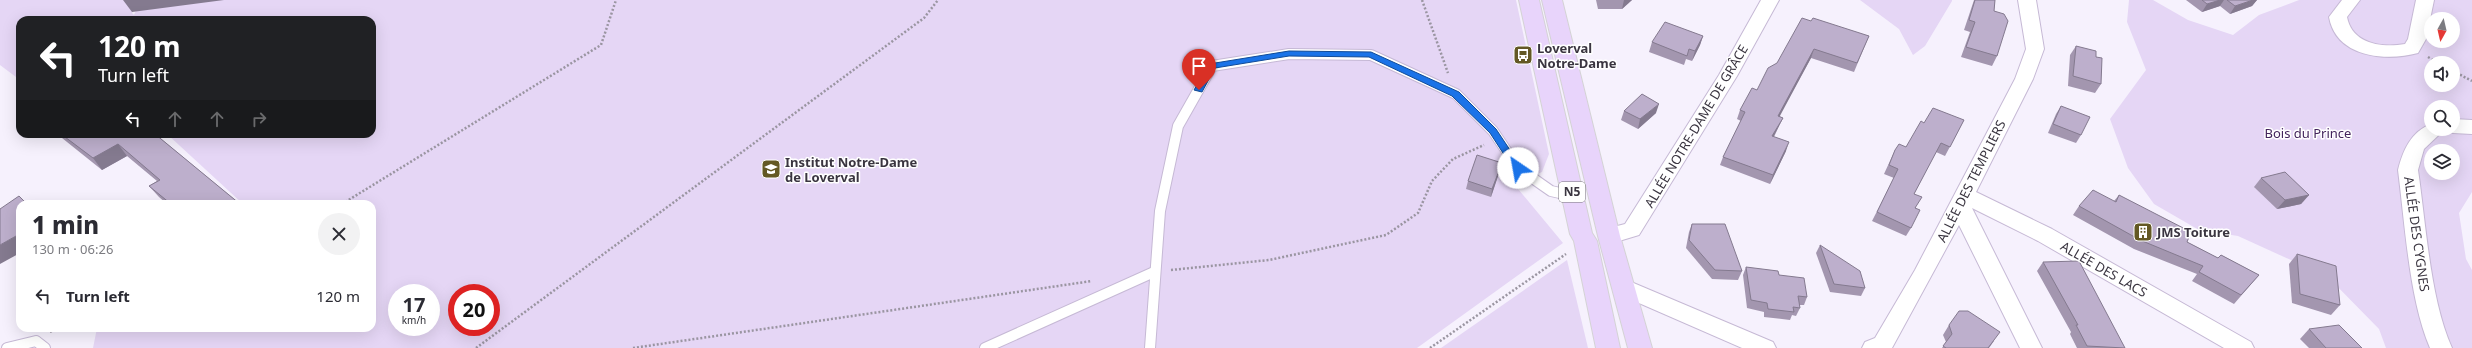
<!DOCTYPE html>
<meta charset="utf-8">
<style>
:root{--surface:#fff;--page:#f2f2f3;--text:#2b2b33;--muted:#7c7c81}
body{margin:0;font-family:"Noto Sans",sans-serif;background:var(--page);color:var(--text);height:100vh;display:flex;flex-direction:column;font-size:15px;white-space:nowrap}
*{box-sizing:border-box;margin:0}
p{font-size:13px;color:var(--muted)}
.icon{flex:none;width:22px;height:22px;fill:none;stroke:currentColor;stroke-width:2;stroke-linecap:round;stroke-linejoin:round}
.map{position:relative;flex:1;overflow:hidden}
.side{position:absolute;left:16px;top:200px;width:360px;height:132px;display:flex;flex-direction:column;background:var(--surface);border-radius:12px;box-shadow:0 4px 16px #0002}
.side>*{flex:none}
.banner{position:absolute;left:16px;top:16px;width:360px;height:122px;border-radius:12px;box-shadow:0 4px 16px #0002;background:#202124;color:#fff;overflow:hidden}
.needle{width:26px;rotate:188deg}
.controls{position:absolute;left:2424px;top:12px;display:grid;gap:8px}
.controls a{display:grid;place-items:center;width:36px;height:36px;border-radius:50%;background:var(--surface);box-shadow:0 4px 16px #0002;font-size:20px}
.speed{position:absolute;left:388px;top:284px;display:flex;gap:8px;font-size:20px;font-weight:700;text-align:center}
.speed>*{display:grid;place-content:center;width:52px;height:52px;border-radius:50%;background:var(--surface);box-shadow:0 4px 16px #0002;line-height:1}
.speed small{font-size:10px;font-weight:400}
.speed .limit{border:6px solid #d22;background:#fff;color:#111}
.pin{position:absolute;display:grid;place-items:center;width:34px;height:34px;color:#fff;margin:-41px -17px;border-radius:50% 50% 50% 0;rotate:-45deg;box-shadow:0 0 4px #0007}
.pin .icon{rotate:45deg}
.me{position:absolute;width:44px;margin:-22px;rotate:327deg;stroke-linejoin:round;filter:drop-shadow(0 0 3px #0008)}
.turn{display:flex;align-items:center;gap:14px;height:84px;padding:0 16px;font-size:18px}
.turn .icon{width:52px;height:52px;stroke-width:2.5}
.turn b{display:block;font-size:28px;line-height:34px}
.lanes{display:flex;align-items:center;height:38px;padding:0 16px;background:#0003;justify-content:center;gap:20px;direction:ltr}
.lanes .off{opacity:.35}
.round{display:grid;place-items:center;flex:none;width:42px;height:42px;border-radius:21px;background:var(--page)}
.overview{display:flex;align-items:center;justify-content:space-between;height:68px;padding:0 16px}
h1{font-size:24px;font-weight:800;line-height:30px}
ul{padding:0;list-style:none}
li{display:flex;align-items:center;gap:12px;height:56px;padding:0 16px}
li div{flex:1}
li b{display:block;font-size:15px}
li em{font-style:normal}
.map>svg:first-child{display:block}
.green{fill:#e5d6f5;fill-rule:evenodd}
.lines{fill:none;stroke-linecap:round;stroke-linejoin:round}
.lane-casing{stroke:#c6b9d5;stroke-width:12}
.street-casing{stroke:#c6b9d5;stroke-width:2}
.primary-casing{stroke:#d4d3d5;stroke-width:2}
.path{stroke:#9a95a1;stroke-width:2.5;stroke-dasharray:2 2;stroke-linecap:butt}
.lane{stroke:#fff;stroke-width:10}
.street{fill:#fff;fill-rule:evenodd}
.primary{fill:#e8d4fb;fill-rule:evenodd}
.wall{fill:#a396af}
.shaded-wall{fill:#847a8f}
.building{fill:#bdafcc;stroke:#847a8f}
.route{fill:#1a73e8;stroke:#114b97}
.labels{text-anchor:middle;stroke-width:3;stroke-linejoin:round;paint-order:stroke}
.shield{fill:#fff;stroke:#757279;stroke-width:1}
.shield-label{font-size:12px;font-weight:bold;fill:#3a3540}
.poi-label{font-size:13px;font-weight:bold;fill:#3a3540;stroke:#fff;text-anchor:start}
.street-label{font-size:13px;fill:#3a3540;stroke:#fff}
.park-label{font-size:13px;fill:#43245c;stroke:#fff}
</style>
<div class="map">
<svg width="2472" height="348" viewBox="0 0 2472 348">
<rect width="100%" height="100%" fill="#f6f1fd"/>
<g class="green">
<path d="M0 0H139L132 13 134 15 141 0H1516L1549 154 1542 172 1514 184 1563 243 1417 348H93L97 328H372V204H243L167 134H372V20H20V80L0 65ZM397 293H431V327H397ZM457 293H491V327H457Z"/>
<polygon points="1860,0 1952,0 1952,1 1925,46 1913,55 1899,29"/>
<path d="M2129 0H2153L2188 20 2233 35 2259 15 2299 0H2472V192L2459 213 2466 259 2472 270V348H2386L2379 329 2328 277 2238 236 2199 230 2154 204 2128 168 2110 119 2146 70 2127 22ZM2431 19H2453V41H2431ZM2431 63H2453V85H2431ZM2431 107H2453V129H2431ZM2431 151H2453V173H2431Z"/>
<polygon points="1567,260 1588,348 1441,348"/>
</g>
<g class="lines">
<defs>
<g id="lane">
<polyline points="7,348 36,341 45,348"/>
<polyline points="985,348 1154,272"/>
<polyline points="1150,348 1160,211 1178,126 1212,66 1289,54 1371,55 1456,94 1493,131 1518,168 1551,191 1573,196"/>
</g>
<g id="street">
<polygon points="1761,0 1779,0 1737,76 1639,235 1609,244 1602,242 1599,236 1602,230 1625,224 1719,75"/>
<polygon points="2018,0 2036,0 2044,49 2033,79 1976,192 2052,229 2251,342 2254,348 2224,348 2038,241 1972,208 2042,348 2020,348 1959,225 1892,348 1862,348 1865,342 1875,338 1915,270 2015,79 2026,49"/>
<path d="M2342 0H2360L2347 17C2352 44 2382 48 2405 44L2408 39 2416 0H2434L2426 39 2418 53C2385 62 2336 57 2329 17Z"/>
<path d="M2453 119 2472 120V134L2453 133 2445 129 2424 149 2418 170C2426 224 2430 299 2452 348H2430C2409 299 2405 224 2398 170 2403 150 2411 132 2431 124V129H2453Z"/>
<polygon points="1624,279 1773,342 1776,348 1742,348 1616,293 1613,287 1616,281"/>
</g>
<g id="primary">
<polygon points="1519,0 1539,0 1592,233 1597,241 1620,348 1596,348 1574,241 1570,234"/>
<polygon points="1542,0 1562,0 1620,236 1652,348 1628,348 1598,236"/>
</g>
</defs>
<use href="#lane" class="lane-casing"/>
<use href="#street" class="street-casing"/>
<use href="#primary" class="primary-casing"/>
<g class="path">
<polyline points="1422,0 1448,73"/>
<polyline points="2428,57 2438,63"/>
<polyline points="2453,71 2472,81"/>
<polyline points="342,204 601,45 616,0"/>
<polyline points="1171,270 1269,260 1386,235 1418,213 1432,181 1453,159 1484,145"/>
<polyline points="50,332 56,328"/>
<polyline points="476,348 924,18 938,0"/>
<polyline points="633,348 1092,281"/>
<polyline points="1430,348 1566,254"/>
</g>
<use href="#lane" class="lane"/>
<use href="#street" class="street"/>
<use href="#primary" class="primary"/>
</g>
<g class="wall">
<polygon points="1596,0 1632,0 1622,9 1598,9"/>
<polygon points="1974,0 1995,0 1994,11 1997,56 1992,66 1961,57 1970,32 1964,30"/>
<polygon points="2186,0 2257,0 2252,6 2230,14 2220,6 2202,12"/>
<polygon points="1811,21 1869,36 1854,72 1811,58 1779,116 1783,118 1779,126 1774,137 1786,151 1770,184 1720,165 1723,157 1741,121 1737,119 1740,110 1757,90"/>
<polygon points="1703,36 1700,45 1692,61 1686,59 1684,65 1649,52 1652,42"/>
<polygon points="2076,46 2096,57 2101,84 2095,93 2068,86 2070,55"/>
<polygon points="2061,106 2081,135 2076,143 2048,133 2056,114"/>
<polygon points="1624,111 1656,113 1638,129 1621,120"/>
<polygon points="1964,120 1945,156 1936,152 1914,194 1916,208 1911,228 1906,236 1872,221 1894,178 1884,174 1895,150 1906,147 1924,123"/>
<polygon points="57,134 155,134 240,204 167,204 159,197 149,186 157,181 127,156 102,170"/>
<polygon points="1500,170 1491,197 1466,189 1468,181"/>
<polygon points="2261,178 2309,195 2301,204 2277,209 2254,187"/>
<polygon points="2119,195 2187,242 2218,258 2221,255 2259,275 2234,304 2192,281 2197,274 2134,249 2073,215 2079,206 2114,201"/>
<polygon points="1692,224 1742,271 1738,280 1712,279 1686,248 1689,232"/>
<polygon points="1820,245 1865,288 1861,296 1830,292 1816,253"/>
<polygon points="2297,254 2340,305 2331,315 2292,303 2289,264"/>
<polygon points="2043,262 2125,348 2077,348 2070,334 2071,332 2037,271"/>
<polygon points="1746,267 1779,275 1807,297 1804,305 1800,305 1800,308 1796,316 1792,315 1790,320 1764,317 1764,312 1747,308 1743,275"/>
<polygon points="1949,325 1994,341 1989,348 1942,348 1946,342 1943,335"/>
<polygon points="2309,329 2362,348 2309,348 2300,339"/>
</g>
<g class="shaded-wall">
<polygon points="123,0 224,0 132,12"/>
<polygon points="1624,0 1632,0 1622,9"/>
<polygon points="2220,0 2224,0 2220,6 2202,12 2207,4"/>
<polygon points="2253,0 2257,0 2252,6 2230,14 2235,6"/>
<polygon points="1703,36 1700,45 1692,61 1695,51"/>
<polygon points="1814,49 1811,58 1775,125 1778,116"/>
<polygon points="1659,104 1656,113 1638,129 1640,119"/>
<polygon points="1783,118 1779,126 1769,145 1772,136"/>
<polygon points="1789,142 1786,151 1770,184 1773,175"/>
<polygon points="118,144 127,156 102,170 93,158"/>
<polygon points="1502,163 1500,170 1491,197 1492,189"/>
<polygon points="2309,195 2301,204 2277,209 2285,200"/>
<polygon points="16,236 20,240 20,253 0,264 0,245"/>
</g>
<g class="building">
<polygon points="1975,0 1995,0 1994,11 2004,14 2008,21 1997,56 1966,47 1975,22 1969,20"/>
<polygon points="2202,0 2220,0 2207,4"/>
<polygon points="2227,0 2253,0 2235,6"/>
<polygon points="1802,18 1811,21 1813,18 1869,36 1857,63 1814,49 1778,116 1783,118 1772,136 1789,142 1773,175 1723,157 1745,112 1740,110 1752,88 1757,90 1768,68 1777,63"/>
<polygon points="1665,22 1703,36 1695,51 1689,49 1687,56 1652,42"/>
<polygon points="2076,46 2096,51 2096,57 2102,58 2101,84 2073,76"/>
<polygon points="1642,94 1659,104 1640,119 1624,111"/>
<polygon points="2061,106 2090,117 2081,135 2053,124"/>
<polygon points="1933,108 1964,120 1950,147 1941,143 1914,194 1922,197 1915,208 1920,210 1911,228 1877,212 1898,169 1889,165 1895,150 1899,144 1906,147 1921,121 1924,123"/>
<polygon points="61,134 155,134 240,204 171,204 149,186 160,180 118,144 93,158"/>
<polygon points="1477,155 1502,163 1492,189 1468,181"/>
<polygon points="2285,172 2309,195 2285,200 2261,178"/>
<polygon points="2093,190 2116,202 2119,195 2191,232 2187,242 2218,258 2221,255 2259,275 2241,295 2199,272 2203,266 2140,240 2079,206"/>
<polygon points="19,196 27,204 20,204 20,240 16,236 0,245 0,209"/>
<polygon points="1692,224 1725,224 1742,271 1715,270 1689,240"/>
<polygon points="1820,245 1860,271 1865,288 1834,284"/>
<polygon points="2297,254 2336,266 2340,305 2300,294"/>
<polygon points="2079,261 2125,348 2087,346 2076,325 2078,325 2043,262"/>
<polygon points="1746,267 1778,271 1779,275 1804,278 1807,297 1798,296 1800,308 1793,307 1794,312 1768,309 1767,303 1751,300"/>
<polygon points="1959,311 1968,311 2000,332 1988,348 1946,348 1943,346 1952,334 1949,325"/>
<polygon points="2339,325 2362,348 2326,348 2309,329"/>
</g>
<polygon class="route" points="1289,51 1371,52 1459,92 1496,129 1522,168 1521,170 1514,170 1490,133 1452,96 1369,57 1289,56 1215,68 1202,92 1194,90 1209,64"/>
<defs>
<symbol id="bus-square" viewBox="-11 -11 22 22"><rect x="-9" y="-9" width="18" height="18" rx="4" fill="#635824" stroke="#fff"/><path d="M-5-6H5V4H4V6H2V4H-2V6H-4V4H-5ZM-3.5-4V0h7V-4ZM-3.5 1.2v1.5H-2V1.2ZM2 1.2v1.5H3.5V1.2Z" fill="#fff"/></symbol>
<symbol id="school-square" viewBox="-11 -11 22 22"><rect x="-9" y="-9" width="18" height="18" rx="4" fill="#635824" stroke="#fff"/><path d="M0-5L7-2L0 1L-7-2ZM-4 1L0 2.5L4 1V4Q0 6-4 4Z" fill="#fff"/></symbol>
<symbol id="building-square" viewBox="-11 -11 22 22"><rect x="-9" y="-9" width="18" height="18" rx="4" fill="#635824" stroke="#fff"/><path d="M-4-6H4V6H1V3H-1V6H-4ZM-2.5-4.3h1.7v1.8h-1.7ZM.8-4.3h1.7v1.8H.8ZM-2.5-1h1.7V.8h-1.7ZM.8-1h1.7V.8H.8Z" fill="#fff"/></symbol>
</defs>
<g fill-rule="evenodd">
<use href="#bus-square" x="1512" y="44" width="22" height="22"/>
<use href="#school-square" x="760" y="158" width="22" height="22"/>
<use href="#building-square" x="2132" y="221" width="22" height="22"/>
</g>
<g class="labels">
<rect class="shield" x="1559" y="182" width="26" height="20" rx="3"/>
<g class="shield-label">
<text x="1572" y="196">N5</text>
</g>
<g class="poi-label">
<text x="1537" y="53">Loverval<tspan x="1537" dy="15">Notre-Dame</tspan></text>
<text x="785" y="167">Institut Notre-Dame<tspan x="785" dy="15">de Loverval</tspan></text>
<text x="2157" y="237">JMS Toiture</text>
</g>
<g class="street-label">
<text transform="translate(1696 126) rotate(-59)" y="5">ALLÉE NOTRE-DAME DE GRÂCE</text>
<text transform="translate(1971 181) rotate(-63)" y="5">ALLÉE DES TEMPLIERS</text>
<text transform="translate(2417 234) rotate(82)" y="5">ALLÉE DES CYGNES</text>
<text transform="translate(2104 269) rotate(30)" y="5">ALLÉE DES LACS</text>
</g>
<g class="park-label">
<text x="2308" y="138">Bois du Prince</text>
</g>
</g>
</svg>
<div class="controls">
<a><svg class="needle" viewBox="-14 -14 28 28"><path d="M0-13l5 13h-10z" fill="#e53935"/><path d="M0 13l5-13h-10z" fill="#7c7c81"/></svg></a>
<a><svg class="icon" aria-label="sound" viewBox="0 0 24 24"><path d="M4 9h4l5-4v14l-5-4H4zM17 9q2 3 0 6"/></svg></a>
<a><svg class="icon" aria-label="search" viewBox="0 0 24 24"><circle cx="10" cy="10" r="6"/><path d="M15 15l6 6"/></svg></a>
<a><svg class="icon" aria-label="layers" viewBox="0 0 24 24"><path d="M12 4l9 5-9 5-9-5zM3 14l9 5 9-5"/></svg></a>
</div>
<div class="speed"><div>17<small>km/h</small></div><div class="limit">20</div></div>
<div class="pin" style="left:1199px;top:90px;background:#d93025"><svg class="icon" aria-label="arrive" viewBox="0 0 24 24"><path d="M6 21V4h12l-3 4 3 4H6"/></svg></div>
<svg class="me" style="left:1518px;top:168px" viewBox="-20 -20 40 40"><circle r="19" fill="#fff"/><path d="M0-13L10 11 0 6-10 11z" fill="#1a73e8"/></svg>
<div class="banner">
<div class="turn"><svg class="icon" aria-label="left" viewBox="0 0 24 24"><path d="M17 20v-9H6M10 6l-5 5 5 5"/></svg><div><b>120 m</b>Turn left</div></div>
<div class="lanes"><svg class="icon" aria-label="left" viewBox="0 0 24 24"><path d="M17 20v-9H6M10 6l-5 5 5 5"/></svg><svg class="icon off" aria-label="ahead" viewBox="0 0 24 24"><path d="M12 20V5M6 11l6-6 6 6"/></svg><svg class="icon off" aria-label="ahead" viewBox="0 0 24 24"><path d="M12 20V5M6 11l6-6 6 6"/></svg><svg class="icon off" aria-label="right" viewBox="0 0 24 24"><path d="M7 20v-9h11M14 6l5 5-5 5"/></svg></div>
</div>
<section class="side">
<div class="overview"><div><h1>1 min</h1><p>130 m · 06:26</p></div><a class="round"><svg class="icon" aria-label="close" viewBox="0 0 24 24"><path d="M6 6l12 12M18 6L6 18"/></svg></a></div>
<ul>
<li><svg class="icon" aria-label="left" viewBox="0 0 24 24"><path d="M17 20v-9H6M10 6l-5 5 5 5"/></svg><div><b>Turn left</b></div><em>120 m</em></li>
</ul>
</section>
</div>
